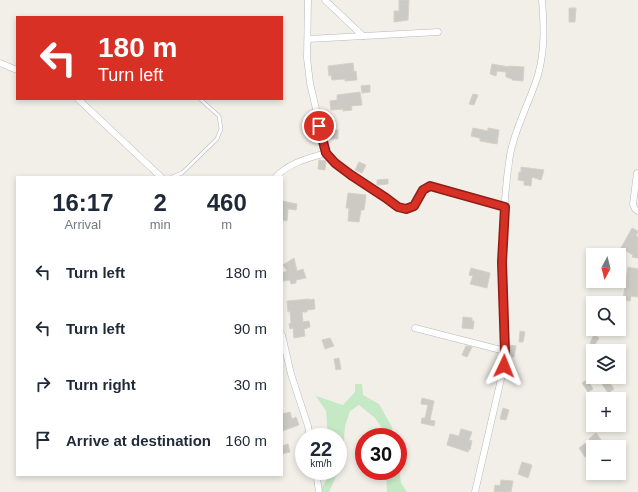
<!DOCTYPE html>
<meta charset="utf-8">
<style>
:root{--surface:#fff;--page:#f2f2f3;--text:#1f2937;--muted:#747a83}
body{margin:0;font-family:Arial,sans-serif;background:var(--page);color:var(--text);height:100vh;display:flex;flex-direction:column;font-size:15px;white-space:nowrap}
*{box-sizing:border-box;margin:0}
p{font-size:13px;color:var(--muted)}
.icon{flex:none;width:22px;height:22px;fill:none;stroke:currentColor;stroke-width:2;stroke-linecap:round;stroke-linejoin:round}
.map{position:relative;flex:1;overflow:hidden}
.drawer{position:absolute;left:16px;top:176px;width:267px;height:300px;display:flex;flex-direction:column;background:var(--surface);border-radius:0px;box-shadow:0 2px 6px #0003}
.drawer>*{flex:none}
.hud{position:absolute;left:16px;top:16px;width:267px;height:84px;border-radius:0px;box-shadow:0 2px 6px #0003;background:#d93025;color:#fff;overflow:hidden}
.needle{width:26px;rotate:187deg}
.controls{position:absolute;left:586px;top:248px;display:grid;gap:8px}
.controls a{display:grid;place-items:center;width:40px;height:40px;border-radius:0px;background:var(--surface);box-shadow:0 2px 6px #0003;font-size:20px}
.speed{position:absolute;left:295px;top:428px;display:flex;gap:8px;font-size:20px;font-weight:700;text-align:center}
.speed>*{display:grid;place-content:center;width:52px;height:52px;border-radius:50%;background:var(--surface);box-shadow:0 2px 6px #0003;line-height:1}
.speed small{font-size:10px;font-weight:400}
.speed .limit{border:6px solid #d22;background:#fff;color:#111}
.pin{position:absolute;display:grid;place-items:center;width:34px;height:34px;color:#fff;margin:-17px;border:2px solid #fff;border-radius:50%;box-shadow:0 1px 4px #0007}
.me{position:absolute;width:44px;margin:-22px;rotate:2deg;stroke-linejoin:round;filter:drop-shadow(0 0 3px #0008)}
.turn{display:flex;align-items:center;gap:14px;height:84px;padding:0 16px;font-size:18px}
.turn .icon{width:52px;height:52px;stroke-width:2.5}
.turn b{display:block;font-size:28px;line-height:34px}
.eta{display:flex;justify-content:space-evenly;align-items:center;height:68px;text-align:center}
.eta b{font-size:24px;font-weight:700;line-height:28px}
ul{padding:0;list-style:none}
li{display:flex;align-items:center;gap:12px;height:56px;padding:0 16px}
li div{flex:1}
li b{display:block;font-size:15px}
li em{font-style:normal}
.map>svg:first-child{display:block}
.green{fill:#c5e8c5}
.building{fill:#cccac5;stroke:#d6d1c6}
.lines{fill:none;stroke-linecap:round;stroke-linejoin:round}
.lane-casing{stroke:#b5b8bc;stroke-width:4}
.street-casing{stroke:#b5b8bc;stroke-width:7}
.lane{stroke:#fff;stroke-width:3}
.street{stroke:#fff;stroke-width:6}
.route-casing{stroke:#8d1f18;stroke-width:10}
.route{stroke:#d93025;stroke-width:7}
</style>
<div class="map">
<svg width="638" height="492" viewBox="0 0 638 492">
<rect width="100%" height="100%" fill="#f1efe8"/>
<g class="green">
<polygon points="355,384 362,384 363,395 379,404 392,427 394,437 388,437 375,418 359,405 350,411 345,426 342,463 329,492 319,492 326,481 329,471 338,471 338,437 328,437 326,411 316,396 343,405 355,392"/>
<polygon points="398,462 401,483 407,492 387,492 386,471 398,471"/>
</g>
<g class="building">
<polygon points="399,0 409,0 408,20 394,22 394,11 399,11"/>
<polygon points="569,8 576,8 575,22 569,22"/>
<polygon points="353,63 354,72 356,71 357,80 345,81 345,79 332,80 331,75 329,76 328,66"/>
<polygon points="492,64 509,67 509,66 524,67 523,81 512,80 512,79 506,77 506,72 497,71 496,76 490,74"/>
<polygon points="370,85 370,92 362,93 361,86"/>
<polygon points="360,92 362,105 351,106 352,110 343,111 343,109 331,110 330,101 337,100 337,95"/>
<polygon points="473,94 478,95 474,105 469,104"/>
<polygon points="473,128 488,131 488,128 499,130 497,144 480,141 480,138 471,136"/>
<rect x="327" y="130" width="11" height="9"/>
<polygon points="319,160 326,161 325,170 318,169"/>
<polygon points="359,162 366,165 362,173 355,170"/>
<polygon points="521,167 544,170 541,180 532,177 531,186 524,185 524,181 518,180 519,172 521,172"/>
<polygon points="388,179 388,184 377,185 377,180"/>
<polygon points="348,193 366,195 364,210 361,210 359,222 348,221 349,208 346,208"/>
<polygon points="282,201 297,204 296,210 288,209 287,221 282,220"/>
<polygon points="632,228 638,231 636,236 638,237 638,258 632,257 633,255 621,248"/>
<polygon points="294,258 297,271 303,269 306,278 296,280 296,283 291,284 290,280 283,281 282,273 287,271 283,265"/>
<polygon points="628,267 638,269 638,297 631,296 630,301 623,300"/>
<polygon points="471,268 490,273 487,288 470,284 473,276 469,275"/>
<polygon points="309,299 309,300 314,299 315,309 307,310 307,312 302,312 303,322 309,321 310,327 304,329 305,336 294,338 293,328 290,329 289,324 291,323 290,311 288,312 287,301"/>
<polygon points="463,317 472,318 472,321 474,321 473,329 462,328"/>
<polygon points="520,331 525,332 523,342 519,342"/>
<polygon points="594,335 599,338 594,346 590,343"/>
<polygon points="330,338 334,346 325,349 322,340"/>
<polygon points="509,345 516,346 514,357 509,357"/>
<polygon points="466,346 472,347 467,357 462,355"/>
<polygon points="339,358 341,369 336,370 334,359"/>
<polygon points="591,377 618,377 610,383 614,389 608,393 599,379 590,384 593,389 588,392 582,383"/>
<polygon points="422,398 434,401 430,420 435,421 434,426 421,423 422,418 425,418 428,405 421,404"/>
<polygon points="503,408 509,410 506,420 500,419"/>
<polygon points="290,412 292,419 296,417 299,425 282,431 282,414"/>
<polygon points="461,429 472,432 469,440 472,441 470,450 469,449 468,452 447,445 450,434 459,436"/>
<polygon points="596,433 604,444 600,447 593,447 593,452 585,457 579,448 590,440 589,439"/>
<polygon points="288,444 290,452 282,454 282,446"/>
<polygon points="522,462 532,465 528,478 518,474"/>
<polygon points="501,480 513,481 511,492 494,492 495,485 500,486"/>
</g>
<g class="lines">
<defs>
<polyline id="lane" points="172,177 182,173 217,139 221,129 219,116 200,99"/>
<g id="street">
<path d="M308 0 307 58 310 83 326 153 335 163 351 175 402 209C422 209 415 190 430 186L505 207"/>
<polyline points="325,0 363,36"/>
<polyline points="308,39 438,32"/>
<polyline points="0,63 17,70"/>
<polyline points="78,99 161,177"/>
<polyline points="637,173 633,204 635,209 638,211"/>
<path d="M276 177C288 163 309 158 326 153"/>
<polyline points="415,328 505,351"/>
<polyline points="282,335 291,374 308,426 310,437"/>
<polyline points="316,471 319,492"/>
<path d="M475 492 504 366 505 351C502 286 500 220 510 155 515 127 530 102 538 75 545 50 544 25 542 0"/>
</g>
</defs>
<use href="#lane" class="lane-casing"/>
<use href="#street" class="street-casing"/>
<use href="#lane" class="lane"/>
<use href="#street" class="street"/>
</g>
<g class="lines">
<defs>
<polyline id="route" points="319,126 326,153 335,163 351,175 386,198 398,207 406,209 414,206 423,190 430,186 505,207 502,262 505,352 504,366"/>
</defs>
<use href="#route" class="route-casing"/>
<use href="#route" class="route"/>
</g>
</svg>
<div class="controls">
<a><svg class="needle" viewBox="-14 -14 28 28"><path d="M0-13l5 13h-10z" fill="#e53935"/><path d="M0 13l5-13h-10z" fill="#747a83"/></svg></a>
<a><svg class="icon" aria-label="search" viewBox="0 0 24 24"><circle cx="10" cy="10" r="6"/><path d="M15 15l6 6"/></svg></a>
<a><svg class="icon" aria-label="layers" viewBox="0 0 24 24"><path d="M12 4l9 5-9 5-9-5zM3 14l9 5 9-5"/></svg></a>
<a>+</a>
<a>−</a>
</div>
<div class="speed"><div>22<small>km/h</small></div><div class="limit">30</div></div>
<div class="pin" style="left:319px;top:126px;background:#d93025"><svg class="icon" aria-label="arrive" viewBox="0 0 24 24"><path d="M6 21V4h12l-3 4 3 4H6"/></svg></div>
<svg class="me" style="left:504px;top:366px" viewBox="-20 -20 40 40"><path d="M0-17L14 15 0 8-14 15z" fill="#d93025" stroke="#fff" stroke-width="4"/></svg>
<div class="hud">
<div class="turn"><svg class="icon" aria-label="left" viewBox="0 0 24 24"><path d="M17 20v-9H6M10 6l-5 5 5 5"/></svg><div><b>180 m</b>Turn left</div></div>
</div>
<section class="drawer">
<div class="eta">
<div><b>16:17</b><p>Arrival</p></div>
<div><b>2</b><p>min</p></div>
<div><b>460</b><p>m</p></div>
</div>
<ul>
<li><svg class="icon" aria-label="left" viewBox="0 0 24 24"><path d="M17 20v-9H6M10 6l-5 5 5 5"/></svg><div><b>Turn left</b></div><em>180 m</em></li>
<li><svg class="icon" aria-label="left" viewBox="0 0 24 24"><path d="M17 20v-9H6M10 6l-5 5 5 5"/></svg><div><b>Turn left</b></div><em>90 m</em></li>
<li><svg class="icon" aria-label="right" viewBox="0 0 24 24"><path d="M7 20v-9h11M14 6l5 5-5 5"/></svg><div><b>Turn right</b></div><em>30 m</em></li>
<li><svg class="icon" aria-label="arrive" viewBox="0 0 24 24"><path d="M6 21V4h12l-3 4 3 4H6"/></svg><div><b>Arrive at destination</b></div><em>160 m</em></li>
</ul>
</section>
</div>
